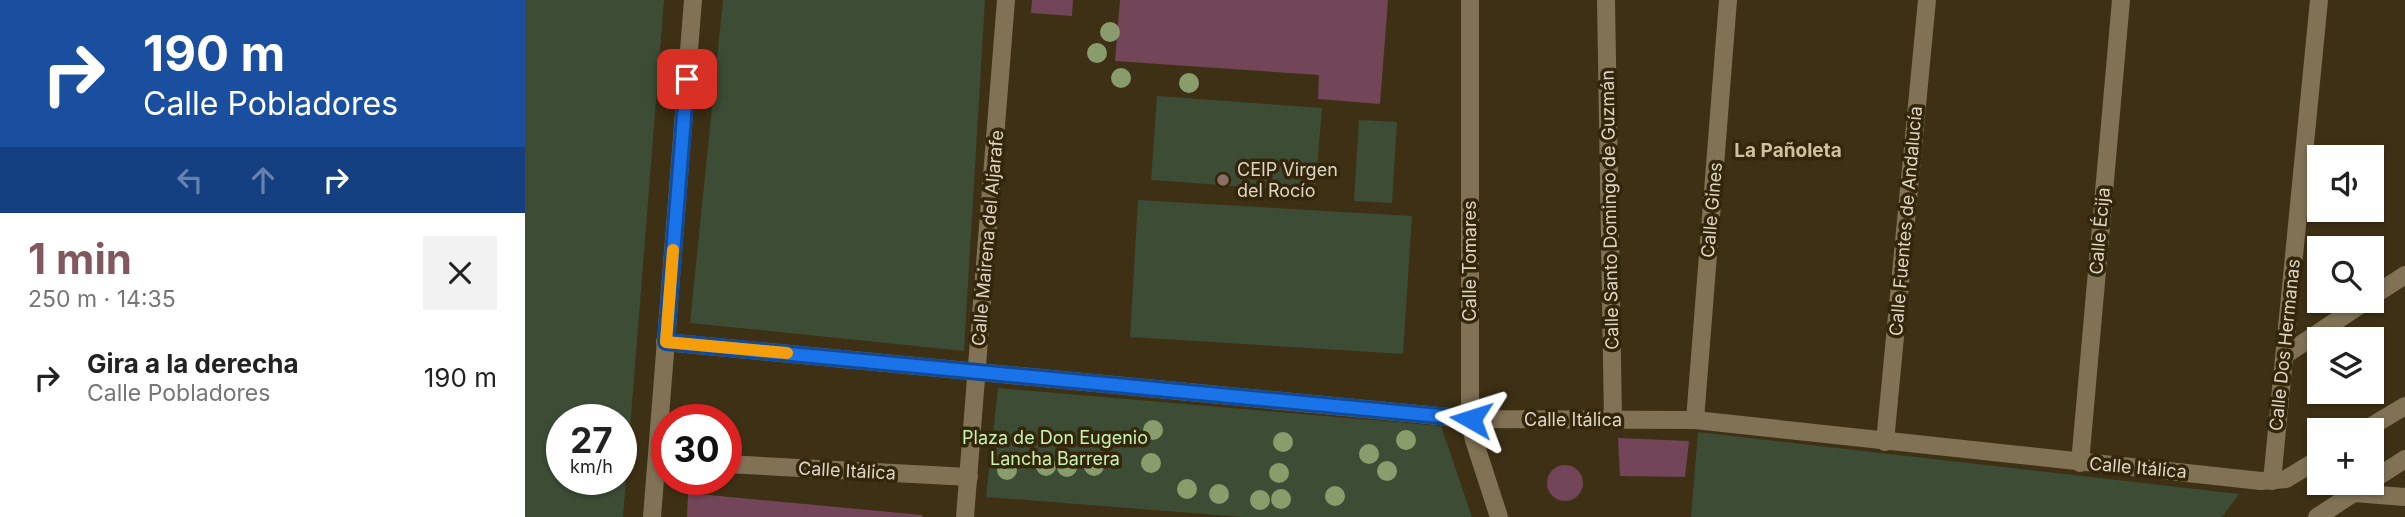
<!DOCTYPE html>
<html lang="es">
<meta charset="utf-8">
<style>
:root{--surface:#fff;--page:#f2f2f2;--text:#222;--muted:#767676;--accent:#80585d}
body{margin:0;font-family:Inter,sans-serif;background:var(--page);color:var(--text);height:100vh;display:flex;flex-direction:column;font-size:26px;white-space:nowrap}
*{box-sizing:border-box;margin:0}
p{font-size:23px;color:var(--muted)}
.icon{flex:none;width:38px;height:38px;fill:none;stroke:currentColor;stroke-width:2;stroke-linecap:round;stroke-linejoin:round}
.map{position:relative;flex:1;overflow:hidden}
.sheet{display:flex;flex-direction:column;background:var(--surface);width:525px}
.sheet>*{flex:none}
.top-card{background:#1a4fa0;color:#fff;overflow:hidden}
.buttons{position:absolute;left:1782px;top:145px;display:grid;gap:14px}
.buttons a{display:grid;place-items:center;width:77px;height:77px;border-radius:0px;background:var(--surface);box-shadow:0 2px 5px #0004;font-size:35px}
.speed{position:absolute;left:21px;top:404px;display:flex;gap:14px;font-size:35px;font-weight:700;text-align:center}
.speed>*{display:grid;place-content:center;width:91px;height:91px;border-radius:50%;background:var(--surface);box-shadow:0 2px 5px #0004;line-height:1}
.speed small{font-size:18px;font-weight:400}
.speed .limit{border:10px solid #d22;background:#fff;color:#111}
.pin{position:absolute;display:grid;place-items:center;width:60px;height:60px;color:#fff;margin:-30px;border-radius:14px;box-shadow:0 4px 10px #0006}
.me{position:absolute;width:77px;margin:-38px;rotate:276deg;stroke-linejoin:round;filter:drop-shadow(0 0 5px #0008)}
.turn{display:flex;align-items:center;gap:24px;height:147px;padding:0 28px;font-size:32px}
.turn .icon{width:91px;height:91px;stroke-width:2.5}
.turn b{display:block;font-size:49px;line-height:60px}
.lanes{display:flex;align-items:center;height:66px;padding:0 28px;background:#0003;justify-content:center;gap:35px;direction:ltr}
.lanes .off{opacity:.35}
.round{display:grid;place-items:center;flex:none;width:74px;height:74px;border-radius:0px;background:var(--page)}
.overview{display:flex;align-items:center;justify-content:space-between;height:119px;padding:0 28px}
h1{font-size:42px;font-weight:700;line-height:52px;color:var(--accent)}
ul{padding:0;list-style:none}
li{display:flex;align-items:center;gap:21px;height:91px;padding:0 28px}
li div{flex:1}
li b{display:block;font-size:26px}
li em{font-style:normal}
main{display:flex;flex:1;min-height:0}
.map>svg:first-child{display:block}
.green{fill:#3c4c35;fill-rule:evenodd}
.building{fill:#724559}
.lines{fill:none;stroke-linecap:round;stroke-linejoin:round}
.minor{stroke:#817255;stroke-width:18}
.tree{fill:#899c6c}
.route-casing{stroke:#114b97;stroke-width:18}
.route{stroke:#1a73e8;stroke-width:12}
.slow{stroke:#f59e0b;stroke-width:12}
.education-dot{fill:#8d6e63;stroke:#33260a;stroke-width:2.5}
.labels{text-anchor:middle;stroke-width:7;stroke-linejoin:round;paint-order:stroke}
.poi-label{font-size:18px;fill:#ddd5c5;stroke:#33260a;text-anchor:start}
.street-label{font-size:18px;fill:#ddd5c5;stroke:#33260a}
.park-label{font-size:18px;fill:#c7f4b3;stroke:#33260a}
.neighbourhood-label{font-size:19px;font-weight:bold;fill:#cfc0a0;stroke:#33260a}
</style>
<main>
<section class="sheet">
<div class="top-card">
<div class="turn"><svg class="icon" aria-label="right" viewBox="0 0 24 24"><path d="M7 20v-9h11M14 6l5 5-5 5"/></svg><div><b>190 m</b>Calle Pobladores</div></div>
<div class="lanes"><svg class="icon off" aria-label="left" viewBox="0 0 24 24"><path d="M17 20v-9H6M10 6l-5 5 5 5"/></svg><svg class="icon off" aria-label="ahead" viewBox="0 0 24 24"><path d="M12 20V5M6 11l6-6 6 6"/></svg><svg class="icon" aria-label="right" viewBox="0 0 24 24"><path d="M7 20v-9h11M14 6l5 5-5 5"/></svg></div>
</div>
<div class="overview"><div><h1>1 min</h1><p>250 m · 14:35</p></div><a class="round"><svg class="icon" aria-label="close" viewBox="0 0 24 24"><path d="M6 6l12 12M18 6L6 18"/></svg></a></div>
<ul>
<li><svg class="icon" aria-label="right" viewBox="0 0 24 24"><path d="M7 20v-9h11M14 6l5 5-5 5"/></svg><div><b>Gira a la derecha</b><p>Calle Pobladores</p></div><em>190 m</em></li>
</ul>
</section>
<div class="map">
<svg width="1880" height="517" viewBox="0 0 1880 517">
<rect width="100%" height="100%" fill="#3d3015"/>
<g class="green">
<path d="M0 0H139L98 517H0ZM96 420V480H37V420Z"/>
<polygon points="198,0 460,0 439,351 165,323"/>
<polygon points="632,96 797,108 790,192 626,180"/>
<polygon points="834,120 872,122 867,203 829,201"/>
<polygon points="613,200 887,216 878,354 605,337"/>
<polygon points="473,388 916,426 947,517 718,517 461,497"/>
<polygon points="1173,432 1714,494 1697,517 1166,517"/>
</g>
<g class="building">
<polygon points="507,0 548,0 547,16 506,13"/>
<polygon points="595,0 863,0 855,104 793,99 794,75 590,61"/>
<polygon points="1093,438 1164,441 1160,477 1095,476"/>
<circle cx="1040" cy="483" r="18"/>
<polygon points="163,493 397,515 397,517 162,517"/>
</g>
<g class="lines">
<g class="minor">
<polyline points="945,0 945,419 949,440 974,517"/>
<polyline points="1081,0 1088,420"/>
<polyline points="1846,297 1880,275"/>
<polyline points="140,342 945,419 1170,420 1736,481 1761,479 1794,459"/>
<polyline points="1760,355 1841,301"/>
<polyline points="1170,420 1203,0"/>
<polyline points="1840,430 1880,406"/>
<polyline points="1360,442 1402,0"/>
<polyline points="1555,463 1596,0"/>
<polyline points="201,464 444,477"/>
<polyline points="1747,481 1794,0"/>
<polyline points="1846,481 1880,459"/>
<polyline points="1829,493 1880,497"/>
<polyline points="127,517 168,0"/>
<polyline points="440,517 481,0"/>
<polyline points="1792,517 1844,483"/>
</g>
</g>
<g class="tree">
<circle cx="585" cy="32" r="10"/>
<circle cx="572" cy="53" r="10"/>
<circle cx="596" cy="78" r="10"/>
<circle cx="664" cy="83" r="10"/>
<circle cx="628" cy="430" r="10"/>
<circle cx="881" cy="440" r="10"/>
<circle cx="758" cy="442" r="10"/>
<circle cx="844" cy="454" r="10"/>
<circle cx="626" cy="463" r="10"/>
<circle cx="521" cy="466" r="10"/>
<circle cx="569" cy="466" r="10"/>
<circle cx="542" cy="467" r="10"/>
<circle cx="482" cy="470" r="10"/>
<circle cx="862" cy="471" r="10"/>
<circle cx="754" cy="473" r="10"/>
<circle cx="662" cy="489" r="10"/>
<circle cx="694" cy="494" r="10"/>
<circle cx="810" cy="496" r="10"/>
<circle cx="756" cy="499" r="10"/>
<circle cx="735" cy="500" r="10"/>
</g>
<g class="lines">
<defs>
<polyline id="route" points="162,79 141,342 946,419"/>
</defs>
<use href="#route" class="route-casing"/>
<use href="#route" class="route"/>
<polyline class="slow" points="148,250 141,342 262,353"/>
</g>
<circle class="education-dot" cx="698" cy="180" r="7"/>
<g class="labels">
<g class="poi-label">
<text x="712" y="176">CEIP Virgen<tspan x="712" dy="21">del Rocío</tspan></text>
</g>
<g class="street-label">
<text transform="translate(1085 210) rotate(-91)" y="6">Calle Santo Domingo de Guzmán</text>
<text transform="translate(1187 210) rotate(-85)" y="6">Calle Gines</text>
<text transform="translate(1381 221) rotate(-85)" y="6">Calle Fuentes de Andalucía</text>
<text transform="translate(1575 231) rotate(-85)" y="6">Calle Écija</text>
<text transform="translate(463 238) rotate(-85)" y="6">Calle Mairena del Aljarafe</text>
<text transform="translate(945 261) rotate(-90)" y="6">Calle Tomares</text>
<text transform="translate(1760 345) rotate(-84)" y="6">Calle Dos Hermanas</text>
<text x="1048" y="426">Calle Itálica</text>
<text transform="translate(1613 468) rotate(5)" y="6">Calle Itálica</text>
<text transform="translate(322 471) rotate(3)" y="6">Calle Itálica</text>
</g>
<g class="park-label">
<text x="530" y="444">Plaza de Don Eugenio<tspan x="530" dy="21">Lancha Barrera</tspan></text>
</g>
<g class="neighbourhood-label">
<text x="1263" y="157">La Pañoleta</text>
</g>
</g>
</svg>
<div class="buttons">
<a><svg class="icon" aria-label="sound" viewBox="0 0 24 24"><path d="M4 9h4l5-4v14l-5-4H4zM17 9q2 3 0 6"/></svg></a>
<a><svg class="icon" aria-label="search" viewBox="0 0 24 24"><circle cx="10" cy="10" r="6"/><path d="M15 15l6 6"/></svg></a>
<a><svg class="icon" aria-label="layers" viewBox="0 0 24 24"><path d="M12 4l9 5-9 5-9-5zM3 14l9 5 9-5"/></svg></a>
<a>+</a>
</div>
<div class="speed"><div>27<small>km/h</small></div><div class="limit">30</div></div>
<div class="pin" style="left:162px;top:79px;background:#d93025"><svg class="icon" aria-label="arrive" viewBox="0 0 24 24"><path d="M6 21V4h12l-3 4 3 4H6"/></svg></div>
<svg class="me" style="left:946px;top:419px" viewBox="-20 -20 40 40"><path d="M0-17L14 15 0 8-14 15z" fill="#1a73e8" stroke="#fff" stroke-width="4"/></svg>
</div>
</main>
